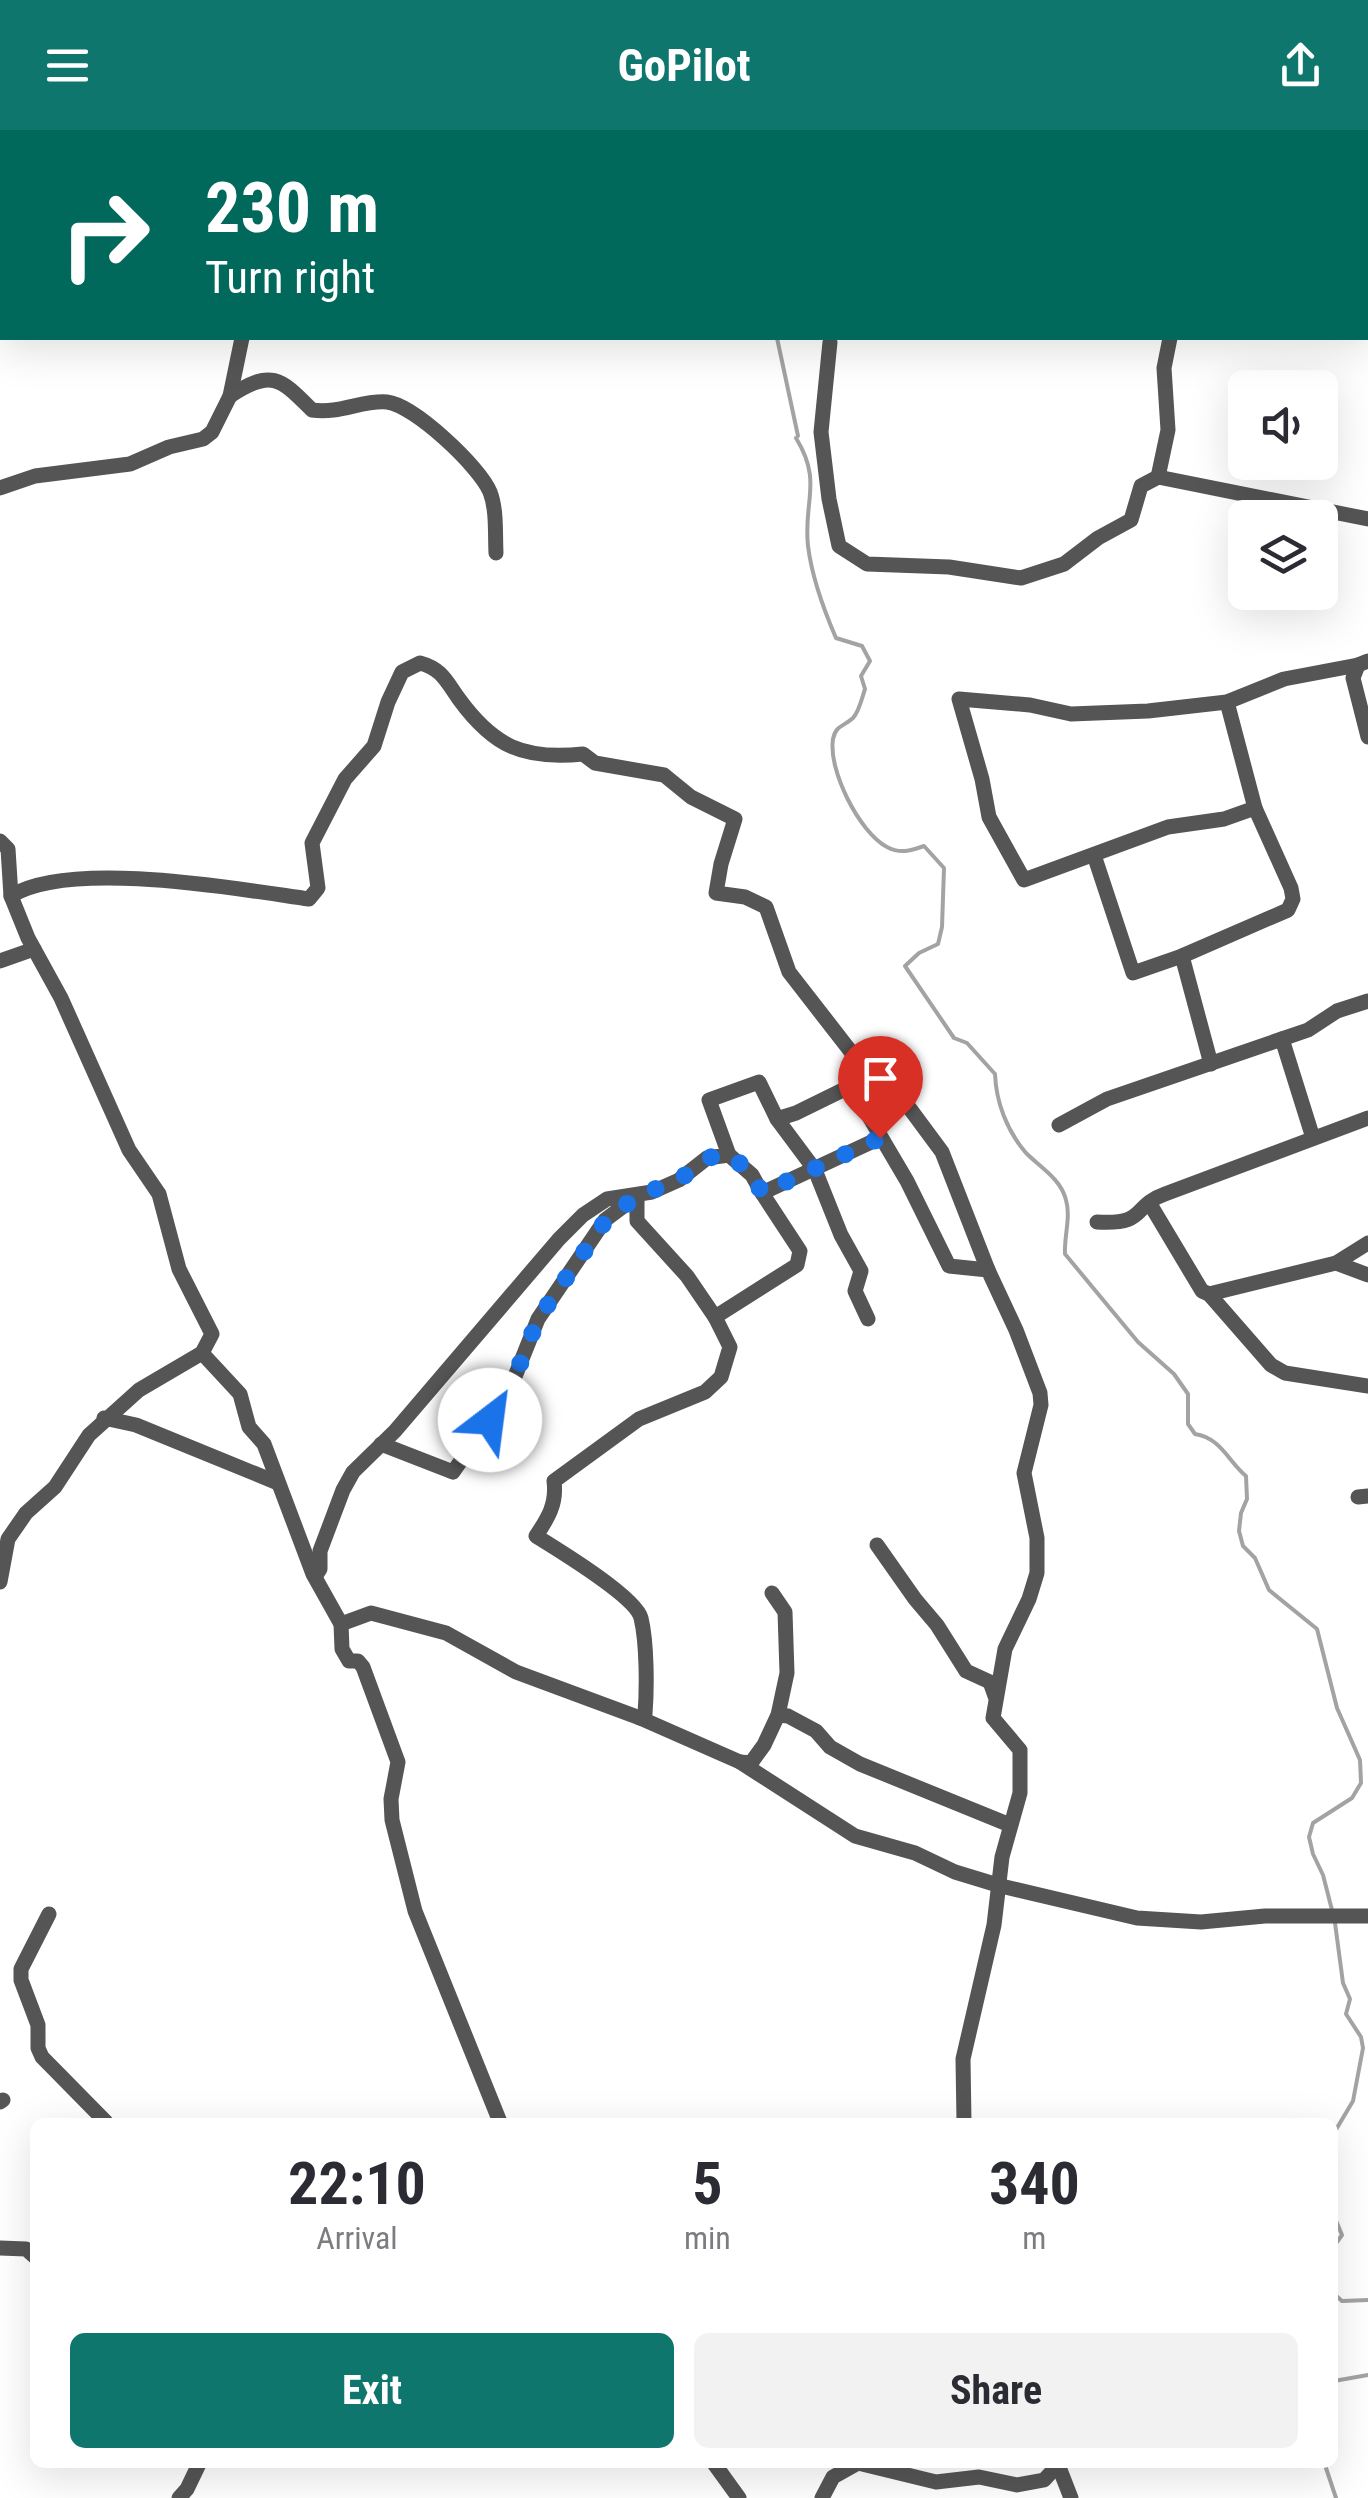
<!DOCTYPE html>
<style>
:root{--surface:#fff;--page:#f2f2f3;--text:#2b2b33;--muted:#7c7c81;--accent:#0f766e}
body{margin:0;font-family:"Roboto Condensed",sans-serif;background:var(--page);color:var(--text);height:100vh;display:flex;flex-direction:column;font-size:38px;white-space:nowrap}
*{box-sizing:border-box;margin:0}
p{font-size:32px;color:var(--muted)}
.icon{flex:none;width:55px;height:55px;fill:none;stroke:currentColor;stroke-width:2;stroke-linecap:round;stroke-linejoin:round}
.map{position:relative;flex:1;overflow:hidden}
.panel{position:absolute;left:30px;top:1988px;width:1308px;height:350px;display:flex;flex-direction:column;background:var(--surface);border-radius:15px;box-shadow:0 10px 40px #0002}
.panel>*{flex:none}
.hud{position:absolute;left:0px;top:0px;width:1370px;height:210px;box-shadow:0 10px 40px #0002;background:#00695c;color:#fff;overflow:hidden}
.controls{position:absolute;left:1228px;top:240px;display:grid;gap:20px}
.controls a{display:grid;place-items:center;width:110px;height:110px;border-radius:15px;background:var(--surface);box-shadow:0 10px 40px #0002;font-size:50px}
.pin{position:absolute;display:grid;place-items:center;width:85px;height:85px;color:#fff;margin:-102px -42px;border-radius:50% 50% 50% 0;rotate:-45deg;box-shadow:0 0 10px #0007}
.pin .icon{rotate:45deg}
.me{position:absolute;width:110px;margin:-55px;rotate:30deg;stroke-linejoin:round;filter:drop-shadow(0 0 8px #0008)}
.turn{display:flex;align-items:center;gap:35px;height:210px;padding:0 40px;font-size:45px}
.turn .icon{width:130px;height:130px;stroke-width:2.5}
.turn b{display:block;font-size:70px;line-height:85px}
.eta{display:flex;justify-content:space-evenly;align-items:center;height:170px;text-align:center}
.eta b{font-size:60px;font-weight:700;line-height:70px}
.action{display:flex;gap:20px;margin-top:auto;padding:20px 40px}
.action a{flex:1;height:115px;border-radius:15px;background:var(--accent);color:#fff;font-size:40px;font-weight:700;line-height:115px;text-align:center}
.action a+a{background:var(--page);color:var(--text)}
header{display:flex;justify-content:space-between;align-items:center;height:130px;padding:0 40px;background:var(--accent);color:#fff;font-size:45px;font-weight:700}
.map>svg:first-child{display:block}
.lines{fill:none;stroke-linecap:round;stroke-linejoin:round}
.stream{stroke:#a3a3a3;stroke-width:4}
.minor{stroke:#555;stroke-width:15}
.route{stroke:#1a73e8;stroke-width:18;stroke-dasharray:0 32.4}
</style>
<header><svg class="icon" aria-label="menu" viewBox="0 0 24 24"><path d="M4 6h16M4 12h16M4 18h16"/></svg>GoPilot<svg class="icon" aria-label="share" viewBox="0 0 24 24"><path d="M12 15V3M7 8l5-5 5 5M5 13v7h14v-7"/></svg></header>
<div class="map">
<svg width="1368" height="2368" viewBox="0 0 1368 2368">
<rect width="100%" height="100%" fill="#fff"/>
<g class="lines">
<g class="stream">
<polyline points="693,0 694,2"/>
<polyline points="777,208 798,306"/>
<path d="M796 308C823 352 803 371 808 416 812 448 823 478 836 508L862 516 870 531 861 546 865 559C862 568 859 582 853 588 843 597 836 595 833 609 828 640 859 702 887 717 900 724 910 721 924 716L944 738 942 797 938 814 919 823 905 836 954 908 967 913 995 944C996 972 1007 1001 1026 1023 1040 1037 1061 1049 1066 1070 1071 1087 1064 1106 1065 1124L1138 1212 1174 1244 1188 1264V1294L1195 1304C1221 1308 1228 1331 1246 1346L1247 1369 1241 1383 1239 1401 1243 1416 1255 1428 1269 1460 1317 1499 1337 1578 1360 1630 1361 1653 1352 1668 1313 1693 1309 1707 1313 1724 1323 1745 1333 1784"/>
<polyline points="1332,2024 1334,2003 1353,1971 1363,1918 1361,1907 1346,1884 1350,1869 1343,1853 1335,1793"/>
<polyline points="1332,2081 1342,2105 1332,2119"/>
<polyline points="1332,2145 1333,2163 1342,2171 1368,2170"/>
<polyline points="1332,2257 1334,2251 1368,2245"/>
<polyline points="1332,2281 1332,2308"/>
<polyline points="1324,2332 1336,2368"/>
</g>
<g class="minor">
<polyline points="297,2 299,0"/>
<polyline points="830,212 821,302 829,369 839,416 867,434 949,437 1021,448 1064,434 1098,408 1131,390 1141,356 1158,347 1368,389"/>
<path d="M230 266C272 238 281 249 312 280 340 284 362 270 387 272 414 275 480 337 490 362 497 380 495 404 496 423"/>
<polyline points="1158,347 1168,300 1164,238 1170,208"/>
<polyline points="0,358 35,346 130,334 169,317 203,309 212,302 230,266 242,208"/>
<polyline points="1368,531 1358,535 1353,548 1368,607"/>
<polyline points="1255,678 1224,689 1168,697 1024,750 989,687 982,649 959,569 1030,575 1071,584 1148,581 1227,572 1284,549 1358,535"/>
<polyline points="0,711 8,719 11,766 28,808 61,868 129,1020 159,1064 179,1139 212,1204 202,1223 139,1260 89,1305 55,1357 26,1383 8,1409 0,1452"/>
<polyline points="1094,725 1133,843 1182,826 1288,780 1293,769 1291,758 1255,678 1227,572"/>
<path d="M11 766C70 729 238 759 309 769L318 758 312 713 345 649 374 616 388 572 402 542 420 533C442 539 446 551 459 569 494 617 524 630 583 624L595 633 664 645 691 667 735 689 721 734 716 763 745 767 766 777 789 842 855 927 902 968 942 1022 988 1140"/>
<polyline points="1182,826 1211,934"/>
<polyline points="0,831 34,819"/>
<polyline points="1282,909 1313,1008"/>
<polyline points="777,989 815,1040 841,1105 861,1141 855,1161 868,1189"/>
<polyline points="1059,995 1107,969 1308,900 1337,881 1368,871"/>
<polyline points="729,1025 752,1045 762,1063 880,1008"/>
<polyline points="637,1066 637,1091 687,1146 715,1187 797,1135 800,1121 762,1063"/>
<polyline points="1150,1074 1202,1161 1209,1164 1336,1133 1368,1113"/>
<path d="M1097 1092C1148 1095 1131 1076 1165 1064 1233 1039 1300 1013 1368 988"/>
<polyline points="1336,1133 1368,1145"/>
<polyline points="1209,1164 1271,1235 1285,1243 1368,1256"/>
<polyline points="202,1223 240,1264 249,1297 264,1314 313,1444 341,1494 342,1519 349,1531 358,1531 363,1537 398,1632 391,1669 392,1690 415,1781 500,1992"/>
<polyline points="104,1288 136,1295 278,1353"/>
<polyline points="381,1314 453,1342 508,1264 538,1189 605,1090 637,1066"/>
<polyline points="1358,1367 1368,1366"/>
<polyline points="877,1415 915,1469 937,1495 966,1541 990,1552 995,1566"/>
<polyline points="316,1445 320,1439 320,1421 343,1360 353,1342 395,1301 559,1109 583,1085 607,1069 652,1062 679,1050 707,1028 729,1025 709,970 759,952 777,989 796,983 851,956 907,1051 949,1136 988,1140 1016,1200 1040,1263 1041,1275 1024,1343 1037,1408 1037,1443 1029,1469 1005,1519 993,1588 1020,1620 1020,1663 1002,1727 994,1795 963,1929 964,1992"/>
<polyline points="341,1494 371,1483 446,1503 516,1542 640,1588 740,1632 855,1706 915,1723 955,1742 1001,1756 1137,1788 1201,1792 1265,1786 1368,1786"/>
<polyline points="778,1585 788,1586 816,1601 830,1617 860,1634 1010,1695"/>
<path d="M640 1588 645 1584C647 1558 647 1513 641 1488 636 1467 557 1419 536 1406 548 1388 557 1374 554 1351L639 1289 705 1262 721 1247 730 1217 715 1187"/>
<polyline points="740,1632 751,1633 764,1615 778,1585 787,1543 785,1482 772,1463"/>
<polyline points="49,1784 21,1839 21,1850 38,1895 38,1918 42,1927 106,1992"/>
<polyline points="0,1972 3,1970"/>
<polyline points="0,2118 26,2119 35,2127"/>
<polyline points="713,2332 739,2368"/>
<polyline points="1057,2332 1071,2368"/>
<polyline points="179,2368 187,2359 200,2332"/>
<polyline points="822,2368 833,2347 858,2333 936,2352 979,2347 1017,2355 1044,2350 1058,2335"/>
</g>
</g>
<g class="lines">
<polyline class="route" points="490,1290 508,1264 538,1189 606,1090 637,1066 679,1050 707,1028 729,1024 752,1044 762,1063 880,1008"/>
</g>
</svg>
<div class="controls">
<a><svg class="icon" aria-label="sound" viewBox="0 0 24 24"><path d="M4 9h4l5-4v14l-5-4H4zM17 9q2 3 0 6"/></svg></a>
<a><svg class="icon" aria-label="layers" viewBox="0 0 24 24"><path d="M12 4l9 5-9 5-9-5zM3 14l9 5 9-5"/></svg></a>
</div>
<div class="pin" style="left:880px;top:1008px;background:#d93025"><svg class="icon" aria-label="arrive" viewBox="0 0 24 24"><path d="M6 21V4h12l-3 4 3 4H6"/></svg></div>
<svg class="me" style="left:490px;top:1290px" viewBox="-20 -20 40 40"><circle r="19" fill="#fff"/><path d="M0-13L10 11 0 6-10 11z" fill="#1a73e8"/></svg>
<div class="hud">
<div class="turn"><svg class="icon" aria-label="right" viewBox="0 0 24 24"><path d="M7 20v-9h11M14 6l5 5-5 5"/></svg><div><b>230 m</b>Turn right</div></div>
</div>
<section class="panel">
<div class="eta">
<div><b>22:10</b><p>Arrival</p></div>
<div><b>5</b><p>min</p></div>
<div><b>340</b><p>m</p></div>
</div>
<div class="action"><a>Exit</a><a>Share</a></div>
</section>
</div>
